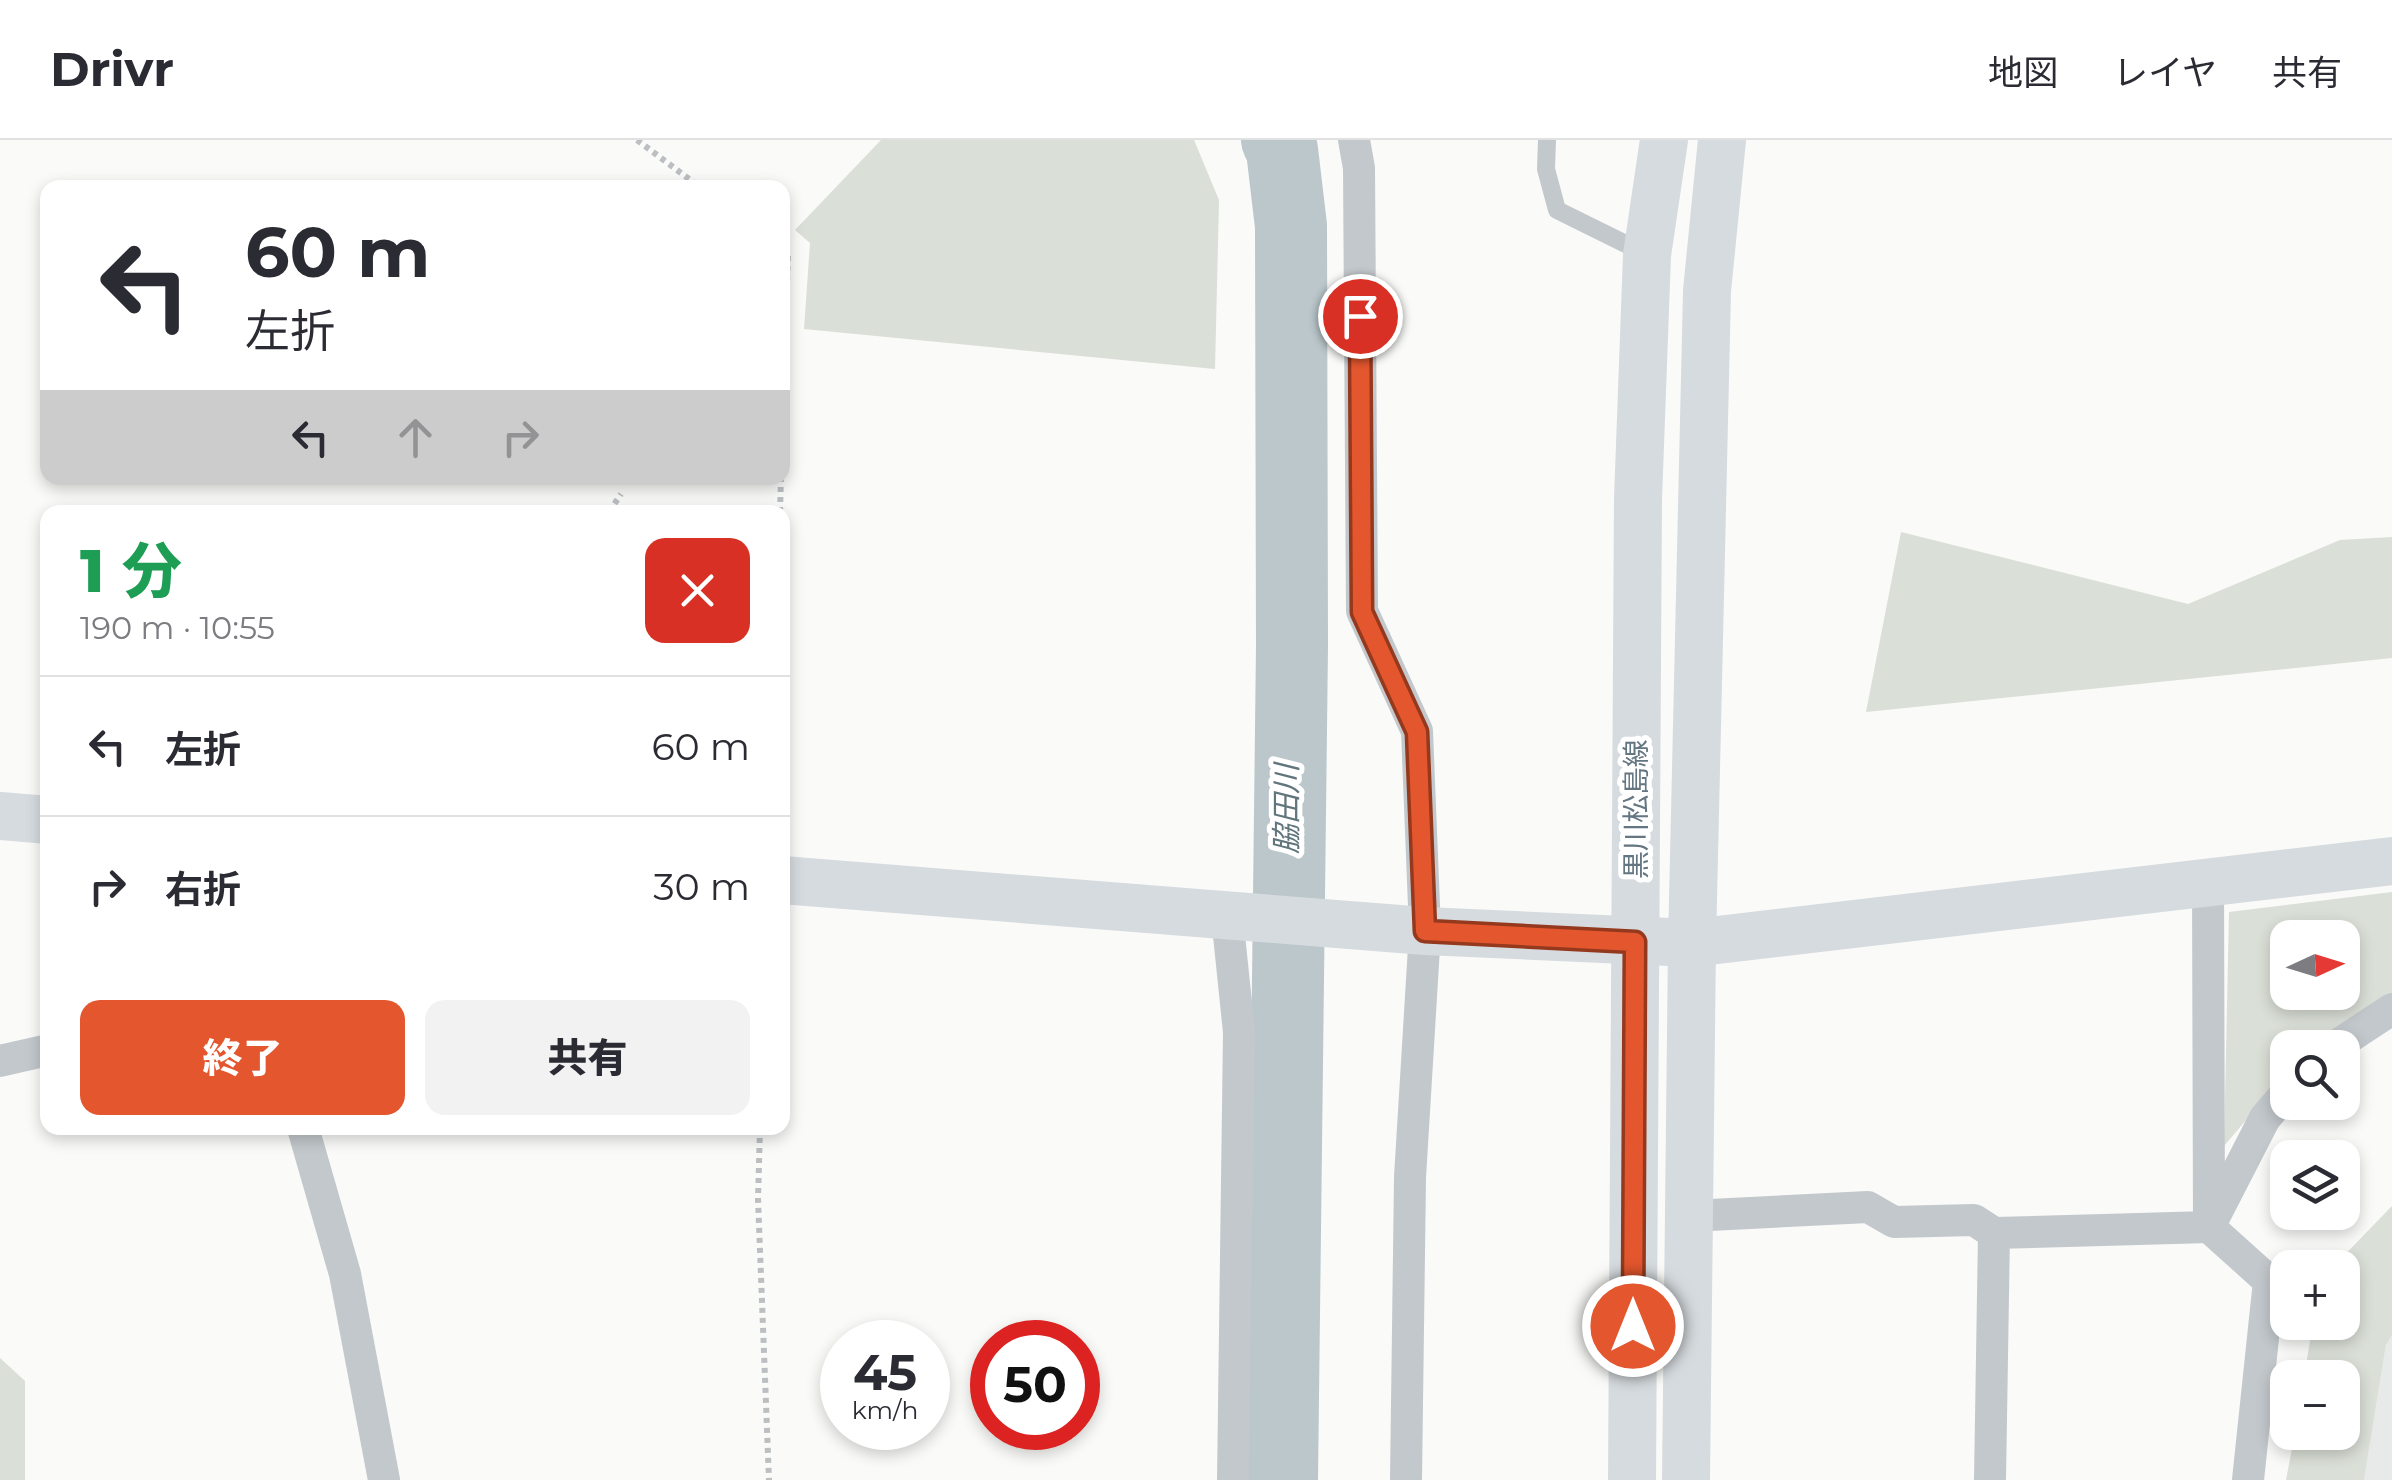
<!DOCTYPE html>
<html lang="ja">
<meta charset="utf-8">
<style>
:root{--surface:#fff;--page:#f2f2f3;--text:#2b2b33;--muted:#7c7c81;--line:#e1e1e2;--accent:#e4572e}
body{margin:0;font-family:Montserrat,"Noto Sans JP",sans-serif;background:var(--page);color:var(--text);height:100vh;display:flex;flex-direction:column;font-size:38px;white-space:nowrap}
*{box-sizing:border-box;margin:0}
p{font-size:32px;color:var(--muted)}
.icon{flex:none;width:55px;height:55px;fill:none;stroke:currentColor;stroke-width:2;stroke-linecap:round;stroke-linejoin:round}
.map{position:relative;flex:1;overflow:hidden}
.details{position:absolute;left:40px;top:365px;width:750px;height:630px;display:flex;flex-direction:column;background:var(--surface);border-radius:20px;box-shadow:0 5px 15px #0003}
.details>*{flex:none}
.top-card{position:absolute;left:40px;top:40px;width:750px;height:305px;border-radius:20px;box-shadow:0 5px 15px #0003;background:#fff;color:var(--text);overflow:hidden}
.needle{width:65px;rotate:86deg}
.tools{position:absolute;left:2270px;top:780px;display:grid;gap:20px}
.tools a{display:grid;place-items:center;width:90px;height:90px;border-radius:20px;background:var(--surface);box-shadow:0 5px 15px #0003;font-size:50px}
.speed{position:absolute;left:820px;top:1180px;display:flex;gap:20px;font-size:50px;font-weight:700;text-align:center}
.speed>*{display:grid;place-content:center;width:130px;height:130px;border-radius:50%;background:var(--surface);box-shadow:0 5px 15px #0003;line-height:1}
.speed small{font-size:25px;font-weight:400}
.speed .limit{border:15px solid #d22;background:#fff;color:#111}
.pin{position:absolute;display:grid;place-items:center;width:85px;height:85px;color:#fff;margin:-42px;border:5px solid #fff;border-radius:50%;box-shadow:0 2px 10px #0007}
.me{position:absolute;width:110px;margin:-55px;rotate:0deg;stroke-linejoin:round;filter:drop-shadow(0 0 8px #0008)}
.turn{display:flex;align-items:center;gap:35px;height:210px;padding:0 40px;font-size:45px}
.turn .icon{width:130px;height:130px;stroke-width:2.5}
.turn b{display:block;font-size:70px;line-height:85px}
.lanes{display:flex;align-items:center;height:95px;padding:0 40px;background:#0003;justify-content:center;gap:50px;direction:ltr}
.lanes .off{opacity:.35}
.round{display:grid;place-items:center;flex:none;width:105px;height:105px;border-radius:20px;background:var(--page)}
.overview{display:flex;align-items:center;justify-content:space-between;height:170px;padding:0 40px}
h1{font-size:60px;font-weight:800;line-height:75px;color:#1e9e55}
.cta{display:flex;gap:20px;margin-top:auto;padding:20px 40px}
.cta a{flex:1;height:115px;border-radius:20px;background:var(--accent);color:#fff;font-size:40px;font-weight:800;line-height:115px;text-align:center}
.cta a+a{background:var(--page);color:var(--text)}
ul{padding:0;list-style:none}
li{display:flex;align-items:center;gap:30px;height:140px;padding:0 40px;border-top:2px solid var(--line)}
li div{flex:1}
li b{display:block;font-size:38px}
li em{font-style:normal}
header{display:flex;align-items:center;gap:60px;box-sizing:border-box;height:140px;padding:0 50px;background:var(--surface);border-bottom:2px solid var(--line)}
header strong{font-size:48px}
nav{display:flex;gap:55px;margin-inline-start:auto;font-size:35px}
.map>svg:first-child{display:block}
.built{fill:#e8e9e9}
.green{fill:#dadfd7;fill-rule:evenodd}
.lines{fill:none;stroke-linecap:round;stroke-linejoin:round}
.river{stroke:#bbc7cb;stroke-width:72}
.path{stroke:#bbbfc2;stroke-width:6;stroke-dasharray:5 5;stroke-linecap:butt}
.lane{stroke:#c3c8cc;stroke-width:18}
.street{stroke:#c3c8cc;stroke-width:32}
.secondary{stroke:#d6dbdf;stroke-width:48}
.route-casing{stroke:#94391e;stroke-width:25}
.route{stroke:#e4572e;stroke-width:18}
.labels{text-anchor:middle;stroke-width:10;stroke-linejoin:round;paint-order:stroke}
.street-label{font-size:28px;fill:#657683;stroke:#fff}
.water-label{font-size:30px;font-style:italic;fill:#60757c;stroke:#fff}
</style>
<header>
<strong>Drivr</strong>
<nav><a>地図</a><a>レイヤ</a><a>共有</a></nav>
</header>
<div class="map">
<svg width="2392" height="1340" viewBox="0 0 2392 1340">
<rect width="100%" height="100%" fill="#fafaf8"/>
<polygon class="built" points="2392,1195 2392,1340 2364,1340 2386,1205"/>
<g class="green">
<polygon points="881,0 1194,0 1219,60 1215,229 804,189 810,103 795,90"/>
<polygon points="1901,392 2188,464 2340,400 2392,397 2392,518 1866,572"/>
<path d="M2392 752V855L2376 862 2313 907 2288 908 2287 932 2224 1006 2229 772ZM2288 798H2342V852H2288Z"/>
<polygon points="2392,1066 2392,1195 2386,1205 2364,1340 2286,1340 2295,1293 2342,1292 2342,1238 2304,1237 2313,1183 2342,1182 2342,1128 2333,1127"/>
<polygon points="0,1218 25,1241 25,1340 0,1340"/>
</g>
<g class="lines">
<polyline class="river" points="1277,0 1282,10 1291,86 1292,506 1282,1340"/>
<g class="path">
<polyline points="637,0 701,48"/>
<polyline points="782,109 788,113 782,285"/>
<polyline points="609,372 621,354"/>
<polyline points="780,372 781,338"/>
<polyline points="760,988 758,1059 769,1340"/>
</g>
<polyline class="lane" points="1547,0 1546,29 1557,70 1642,112"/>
<g class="street">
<polyline points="1354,0 1359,28 1362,471 1417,591 1425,791 1410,1037 1406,1340"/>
<polyline points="1227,776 1239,892 1233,1340"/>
<polyline points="2333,908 2392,869"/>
<polyline points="0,921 48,910"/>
<polyline points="303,988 345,1134 384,1340"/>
<polyline points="1690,1076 1868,1067 1894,1082 1974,1080 1994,1093"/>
<polyline points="1990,1340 1994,1093 2209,1087 2208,742"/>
<polyline points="2248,1340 2269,1141 2209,1087 2265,978 2288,951"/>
</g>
<g class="secondary">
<polyline points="0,676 48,680"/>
<polyline points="782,740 1425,791 1692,803 2392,721"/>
<polyline points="1632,1340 1638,359 1647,115 1664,0"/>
<polyline points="1686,1340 1692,803 1707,151 1722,0"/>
</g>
</g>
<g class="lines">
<defs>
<polyline id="route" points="1360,176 1362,472 1417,592 1425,791 1635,802 1633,1186"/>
</defs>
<use href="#route" class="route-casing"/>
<use href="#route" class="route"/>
</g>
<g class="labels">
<g class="street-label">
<text transform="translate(1636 669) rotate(-90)" y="10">黒川松島線</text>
</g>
<g class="water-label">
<text transform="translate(1287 669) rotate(-90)" y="10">脇田川</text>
</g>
</g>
</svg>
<div class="tools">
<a><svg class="needle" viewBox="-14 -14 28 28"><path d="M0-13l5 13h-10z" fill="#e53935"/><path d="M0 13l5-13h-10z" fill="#7c7c81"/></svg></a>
<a><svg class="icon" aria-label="search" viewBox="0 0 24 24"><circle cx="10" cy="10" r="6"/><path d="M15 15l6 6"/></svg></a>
<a><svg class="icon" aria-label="layers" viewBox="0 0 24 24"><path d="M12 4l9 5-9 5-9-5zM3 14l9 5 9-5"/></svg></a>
<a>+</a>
<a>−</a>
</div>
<div class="speed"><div>45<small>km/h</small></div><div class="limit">50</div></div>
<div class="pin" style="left:1360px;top:176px;background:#d93025"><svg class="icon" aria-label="arrive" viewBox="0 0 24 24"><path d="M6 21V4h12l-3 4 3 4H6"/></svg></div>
<svg class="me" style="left:1633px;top:1186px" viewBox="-20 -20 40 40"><circle r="17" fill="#e4572e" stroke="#fff" stroke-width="3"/><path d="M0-11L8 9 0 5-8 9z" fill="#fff"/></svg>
<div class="top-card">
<div class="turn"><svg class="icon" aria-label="left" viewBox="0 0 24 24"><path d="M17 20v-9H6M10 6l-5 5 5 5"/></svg><div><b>60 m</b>左折</div></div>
<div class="lanes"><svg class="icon" aria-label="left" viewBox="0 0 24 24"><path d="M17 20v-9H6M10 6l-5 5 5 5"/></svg><svg class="icon off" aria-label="ahead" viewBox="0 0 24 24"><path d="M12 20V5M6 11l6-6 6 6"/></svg><svg class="icon off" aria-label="right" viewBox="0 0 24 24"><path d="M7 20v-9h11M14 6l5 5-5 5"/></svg></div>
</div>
<section class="details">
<div class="overview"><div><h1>1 分</h1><p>190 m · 10:55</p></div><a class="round" style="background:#d93025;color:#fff"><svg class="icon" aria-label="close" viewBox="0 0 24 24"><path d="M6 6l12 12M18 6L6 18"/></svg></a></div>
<ul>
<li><svg class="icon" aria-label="left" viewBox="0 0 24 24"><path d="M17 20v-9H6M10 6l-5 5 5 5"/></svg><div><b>左折</b></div><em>60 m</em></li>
<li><svg class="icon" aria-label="right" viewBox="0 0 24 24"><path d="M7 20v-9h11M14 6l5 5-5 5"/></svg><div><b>右折</b></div><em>30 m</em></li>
</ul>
<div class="cta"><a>終了</a><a>共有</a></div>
</section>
</div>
